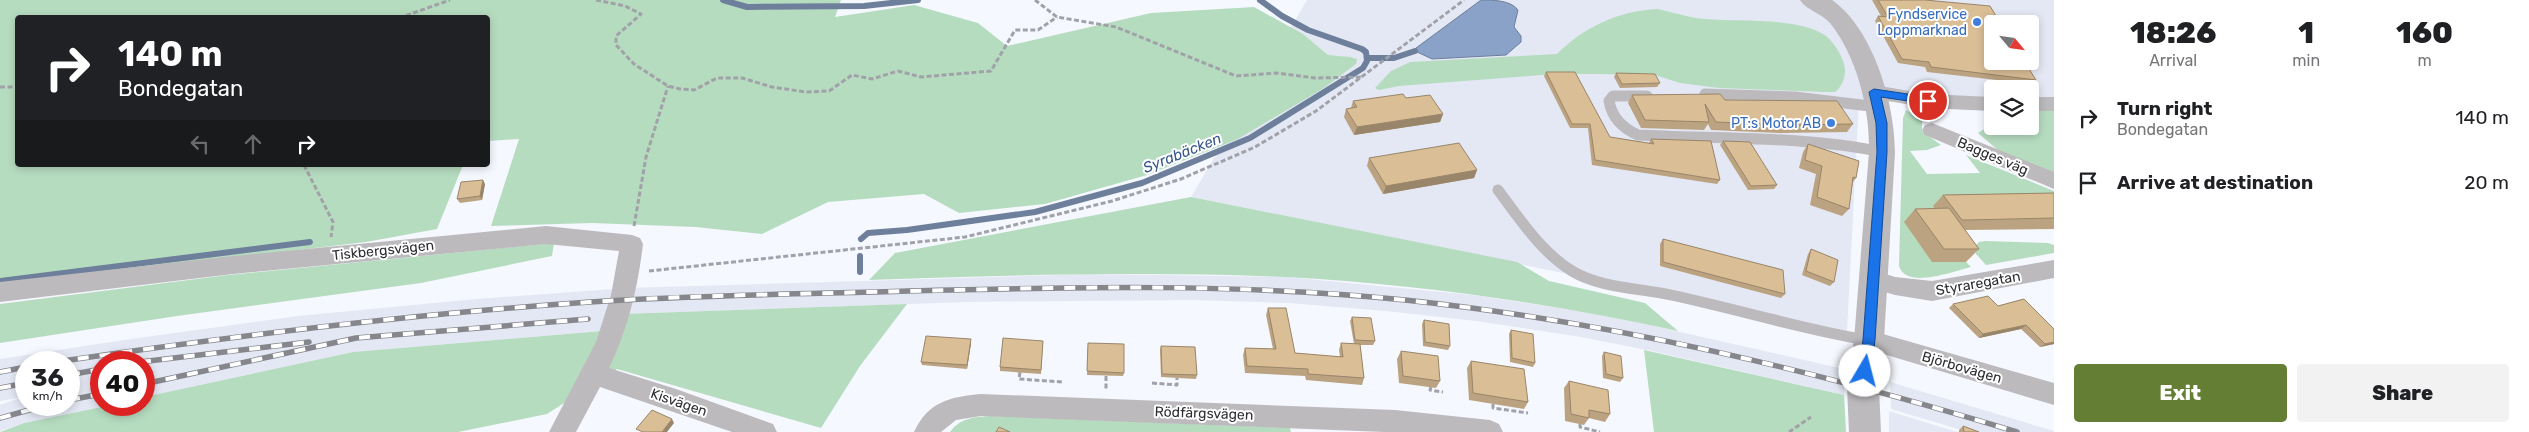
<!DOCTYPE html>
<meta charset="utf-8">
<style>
:root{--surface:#fff;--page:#f2f2f2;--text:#202124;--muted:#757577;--accent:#647f33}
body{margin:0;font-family:Rubik,sans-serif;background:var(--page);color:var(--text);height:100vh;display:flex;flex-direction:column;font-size:19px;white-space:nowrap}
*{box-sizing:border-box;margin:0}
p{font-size:16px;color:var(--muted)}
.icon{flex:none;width:28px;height:28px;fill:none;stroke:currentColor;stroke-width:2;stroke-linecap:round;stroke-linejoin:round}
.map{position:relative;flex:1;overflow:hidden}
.sheet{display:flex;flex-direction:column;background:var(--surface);width:475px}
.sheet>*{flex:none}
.banner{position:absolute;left:15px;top:15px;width:475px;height:152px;border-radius:5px;box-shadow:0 2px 8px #0003;background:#202124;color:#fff;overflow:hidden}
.needle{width:32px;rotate:119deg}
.fabs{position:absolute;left:1984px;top:15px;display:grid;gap:10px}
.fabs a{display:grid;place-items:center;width:55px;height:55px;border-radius:5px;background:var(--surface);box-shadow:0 2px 8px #0003;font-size:25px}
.speed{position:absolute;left:15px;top:351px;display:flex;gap:10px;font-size:25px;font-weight:700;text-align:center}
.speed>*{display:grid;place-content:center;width:65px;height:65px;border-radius:50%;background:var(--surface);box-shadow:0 2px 8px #0003;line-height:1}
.speed small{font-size:12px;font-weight:400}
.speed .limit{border:8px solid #d22;background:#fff;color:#111}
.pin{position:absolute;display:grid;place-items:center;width:42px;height:42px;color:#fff;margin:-21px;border:2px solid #fff;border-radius:50%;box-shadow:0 1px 5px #0007}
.me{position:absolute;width:55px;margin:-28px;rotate:8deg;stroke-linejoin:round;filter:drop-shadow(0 0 4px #0008)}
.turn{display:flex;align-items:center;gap:18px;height:105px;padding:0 20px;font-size:22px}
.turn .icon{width:65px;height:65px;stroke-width:2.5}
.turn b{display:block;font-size:35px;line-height:42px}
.lanes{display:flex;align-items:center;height:48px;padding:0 20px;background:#0003;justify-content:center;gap:25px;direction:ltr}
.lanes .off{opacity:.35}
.eta{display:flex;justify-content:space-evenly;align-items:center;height:85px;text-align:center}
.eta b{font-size:30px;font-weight:800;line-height:35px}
.action{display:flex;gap:10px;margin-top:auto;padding:10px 20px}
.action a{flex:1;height:58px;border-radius:5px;background:var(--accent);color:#fff;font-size:20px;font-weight:800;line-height:58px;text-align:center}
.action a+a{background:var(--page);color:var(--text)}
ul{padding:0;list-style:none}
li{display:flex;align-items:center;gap:15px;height:65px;padding:0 20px}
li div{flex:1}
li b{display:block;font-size:19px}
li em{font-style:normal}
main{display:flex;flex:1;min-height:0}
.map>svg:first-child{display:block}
.built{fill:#e4e8f4;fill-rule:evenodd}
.green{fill:#b6dcc0}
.water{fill:#8aa2c8;stroke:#6e7f9b}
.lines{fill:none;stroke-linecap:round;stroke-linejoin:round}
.stream{stroke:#6e7f9b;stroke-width:6}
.path{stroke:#a1a2a8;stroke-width:3;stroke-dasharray:5 2.5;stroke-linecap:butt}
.service{stroke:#bdbabd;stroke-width:11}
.minor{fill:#bdbabd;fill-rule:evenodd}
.tertiary{fill:#bdbabd;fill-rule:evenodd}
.rail-casing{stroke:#86878c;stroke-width:5.5}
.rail{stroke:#fff;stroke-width:4;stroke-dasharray:11;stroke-linecap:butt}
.wall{fill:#bba381}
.shaded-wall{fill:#998569}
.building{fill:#dabe96;stroke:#998569}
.route{fill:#1a73e8;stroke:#114b97}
.shop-dot{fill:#3f7fe0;stroke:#fff;stroke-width:2}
.labels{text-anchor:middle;stroke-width:4;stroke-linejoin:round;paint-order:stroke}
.shop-label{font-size:14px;fill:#366cbe;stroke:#fff;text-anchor:end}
.street-label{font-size:14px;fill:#2d2e31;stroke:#fff}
.water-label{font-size:15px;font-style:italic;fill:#37588a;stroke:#fff}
</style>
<main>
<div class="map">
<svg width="2054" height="432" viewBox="0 0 2054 432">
<rect width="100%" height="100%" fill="#f6f8ff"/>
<g class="built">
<path d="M1307 0H2054V102H2030V89H1992V102H1859L1847 331 1191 197ZM1992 24H2030V61H1992Z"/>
<path d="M1095 274 1287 277 1473 295 1578 311 1649 325 1844 369V395L1652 351 1581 337 1476 321 1386 311 1289 303 1196 300 968 302 621 314 602 331 353 352 144 397V362H101V405H111L24 423 0 431V405L23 397 0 401V359L124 340 298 316 476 299 627 288ZM26 362H69V405H26Z"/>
<polygon points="1890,382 2054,431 2054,432 1968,432 1891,409"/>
<polygon points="1889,411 1957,432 1889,432"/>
</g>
<g class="green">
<polygon points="0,0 841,0 835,17 914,5 978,23 1007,46 1151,13 1254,7 1303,34 1328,55 1350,57 1357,59 1356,64 1324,88 1238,139 1147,175 1045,204 959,213 924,194 828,202 762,234 695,227 592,223 491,226 519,139 488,141 488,18 18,18 18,165 463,165 437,229 366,242 0,285"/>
<path d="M1657 9C1673 12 1689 18 1706 19 1737 22 1796 17 1823 34 1833 40 1841 54 1844 64 1847 74 1843 86 1835 92H1826L1719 88 1680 83 1655 75 1598 74H1555L1399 86 1379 90 1375 88 1391 71 1410 62 1557 54C1584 27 1618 11 1657 9Z"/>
<polygon points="2030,108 2054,108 2054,174 2000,152 1978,133 1992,124 1992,126 2030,126"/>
<path d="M1906 110 1922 120V131L1941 145 1927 150 1910 151 1927 174 1980 173 1966 155 2054 191V204L1944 222 1932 262H1966L1971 267C1954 271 1906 290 1899 266L1903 118Z"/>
<path d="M1191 197 1517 262 1549 281 1645 303 1678 331C1549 303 1417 284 1285 277 1146 271 1007 275 869 280L895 253Z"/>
<polygon points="1985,241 2048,243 2054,245 2054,253 1986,265 1976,254 1974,247 1979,242"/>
<polygon points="554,243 552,256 421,283 177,316 0,343 0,304 228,275"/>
<polygon points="907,304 860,366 821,428 617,369 547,414 458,432 0,432 24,423 111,405 144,405 144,397 353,352 602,331 621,314"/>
<polygon points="1644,350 1844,395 1846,432 1654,432"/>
<path d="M990 416 1290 428 1291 432H950C960 418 974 417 990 416Z"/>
</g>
<path class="water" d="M1481 0C1492 0 1511 0 1518 10L1514 27 1521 36V42L1506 55 1432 59 1415 51 1416 48Z"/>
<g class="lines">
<g class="stream">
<polyline points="723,0 747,7 864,6 918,0"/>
<polyline points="1368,58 1394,58 1415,51"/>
<polyline points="861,239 868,233 907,230 1035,212 1142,183 1250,138 1363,68 1367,61 1366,52 1362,49 1308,30 1282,16 1260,0"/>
<polyline points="860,256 860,272"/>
<polyline points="0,281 310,242"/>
</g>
<g class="path">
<polyline points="596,0 625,6 641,14 616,36 616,45 634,64 668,86 680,89 694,90 717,78 742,78 772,87 806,92 829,91 852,75 872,79 898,71 921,77 991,71 1015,30 1038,30 1057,17"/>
<polyline points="1035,0 1057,17 1116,27 1236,76 1277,73 1315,78 1363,77"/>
<polyline points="399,18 450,0"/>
<polyline points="0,87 18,87"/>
<polyline points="304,165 333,222 331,237"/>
<polyline points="634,226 646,157 668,86"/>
<polyline points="649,271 965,237 1112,201 1181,179 1255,147 1316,111 1464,0"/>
<polyline points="1020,372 1019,379 1063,382"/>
<polyline points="1106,376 1106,389"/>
<polyline points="1152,383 1177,385 1177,378"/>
<polyline points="1431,387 1430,390 1443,392"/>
<polyline points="1493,404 1493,408 1528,413"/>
<polyline points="1580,424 1580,427 1600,432"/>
<polyline points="1789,432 1811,417"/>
</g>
<g class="service">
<polyline points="1705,94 1795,97 1878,107"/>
<path d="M1647 96H1613L1609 101C1612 118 1622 128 1638 135 1716 139 1806 136 1882 152"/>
<path d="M1498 190C1520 219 1541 252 1572 271 1600 288 1640 288 1671 295 1737 309 1801 329 1867 340"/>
</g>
<g class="minor">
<polygon points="1874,85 1927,94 1992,97 1992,111 1927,108 1867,97 1864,92 1867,87"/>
<rect x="2030" y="97" width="24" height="14"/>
<polygon points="1932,123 2054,172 2054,189 1925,135 1922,130 1925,125"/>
<path d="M546 226 632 235 640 238 643 244C638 287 628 329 609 368L676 389 773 424 777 432H732L600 387 576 432H549L596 342 611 295 619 251 546 244 233 274 0 302V282L233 256Z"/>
<polygon points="2054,260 2054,278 1932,301 1895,295 1865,286 1861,279 1865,272 1873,270 1895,277 1932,281"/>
<polygon points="1869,330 2054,383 2054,405 1860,347 1857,340 1860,333"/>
<path d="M981 394 1395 410 1490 420 1499 424 1503 432H1384L981 416 956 420 941 432H914C928 402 949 397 981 394Z"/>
</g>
<path class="tertiary" d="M1800 0H1832C1873 29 1895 103 1895 152L1884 340 1879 387 1881 432H1849L1847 387 1854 340 1869 152C1870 109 1857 57 1830 23 1821 13 1806 10 1800 0Z"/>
<defs>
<g id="rail">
<path d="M56 362C233 336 411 314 590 302 696 295 802 294 908 291 1074 287 1240 283 1405 300 1613 322 1817 371 2017 432"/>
<polyline points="140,362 309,342"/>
<polyline points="0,372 26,367"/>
<polyline points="69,375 101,369"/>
<polyline points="144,384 356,338 588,319"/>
<polyline points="0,388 26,383"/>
<polyline points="69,400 101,394"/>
<polyline points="0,418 47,405"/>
</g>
</defs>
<use href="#rail" class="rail-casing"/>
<use href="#rail" class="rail"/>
</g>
<g class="wall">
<polygon points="1872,0 1925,0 2036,80 2032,84 1927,72 1925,67 1898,63 1875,21 1878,16 1881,16"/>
<polygon points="1546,72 1610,137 1649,143 1651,139 1720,180 1717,184 1592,165 1588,128 1570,128 1544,76"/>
<polygon points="1616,73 1660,83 1657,87 1620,88 1614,77"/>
<polygon points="1632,95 1725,100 1853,124 1847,132 1780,133 1711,130 1708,124 1704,130 1641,128 1628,103"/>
<polygon points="1353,101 1443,114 1440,122 1354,135 1344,117 1346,109 1351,108"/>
<polygon points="1723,141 1777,185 1774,189 1748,190 1720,145"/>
<polygon points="1808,144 1856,178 1853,182 1849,209 1842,216 1810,205 1816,174 1799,168 1803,152"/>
<polygon points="1369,158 1477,170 1474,178 1383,194 1367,166"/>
<polygon points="485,184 482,200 460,203 457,199"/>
<polygon points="2054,193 2054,229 1965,230 1979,249 1966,262 1932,262 1904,222 1915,209 1935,209 1933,206 1943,195"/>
<polygon points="1663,239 1785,294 1781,298 1660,266 1660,244"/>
<polygon points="1811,249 1834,282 1830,286 1802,275 1808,254"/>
<polygon points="2024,299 2054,344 2040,347 2021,329 1979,338 1949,308 1953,304 1998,306"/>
<polygon points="1268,308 1295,353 1340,357 1339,350 1341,343 1354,344 1350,321 1352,317 1375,341 1373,345 1360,345 1364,378 1362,385 1306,380 1305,376 1245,373 1243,355 1245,348 1273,349 1266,315"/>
<polygon points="1424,320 1450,346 1448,350 1423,346 1422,324"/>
<polygon points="1511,330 1535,363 1533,367 1510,362 1509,334"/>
<polygon points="1043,341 1041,374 1000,371 1000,367"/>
<polygon points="971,343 967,369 922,365 921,362"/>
<polygon points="1088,343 1124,373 1123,376 1087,375"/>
<polygon points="1161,346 1197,375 1196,379 1161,377 1160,350"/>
<polygon points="1401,351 1440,381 1436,388 1399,383 1397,359"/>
<polygon points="1604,352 1623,378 1620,382 1603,378 1602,356"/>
<polygon points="1471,361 1528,402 1524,409 1469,400 1467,368"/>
<polygon points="1569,381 1610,414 1605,422 1589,418 1584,425 1565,421 1564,388"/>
<polygon points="1963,426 1979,432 1959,432 1959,430"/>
</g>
<g class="shaded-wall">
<polygon points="1443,114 1440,122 1354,135 1357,127"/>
<polygon points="1477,170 1474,178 1383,194 1386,186"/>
<polygon points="483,180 485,184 482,200 480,196"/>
<polygon points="2026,325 2021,329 1979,338 1983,334"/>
<polygon points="971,339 971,343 967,369 967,365"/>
<polygon points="2054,342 2054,344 2040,347 2045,344"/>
<polygon points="672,419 674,423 667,432 662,432"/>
</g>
<g class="building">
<polygon points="1878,0 1925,0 1990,6 2001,24 1992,24 1992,61 2024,61 2036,80 1931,67 1929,62 1902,59 1878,16 1888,17"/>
<polygon points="1546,72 1575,72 1610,137 1654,144 1651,139 1711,141 1720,180 1595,160 1590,124 1572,124"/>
<polygon points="1616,73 1655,74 1660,83 1622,84"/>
<polygon points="1403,94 1406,98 1430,95 1443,114 1357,127 1346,109 1357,107 1353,101"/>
<polygon points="1720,94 1725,100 1837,101 1853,124 1786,125 1716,122 1705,104 1709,122 1645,120 1632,95"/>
<polygon points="1723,141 1750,142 1777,185 1751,186"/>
<polygon points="1459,143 1477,170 1386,186 1369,158"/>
<polygon points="1808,144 1859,161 1856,178 1853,177 1849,209 1817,197 1822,166 1805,160"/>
<polygon points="483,180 480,196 457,199 461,182"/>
<polygon points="2054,193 2054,218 1967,220 1962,220 1943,195"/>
<polygon points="1949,208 1979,249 1944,249 1915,209"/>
<polygon points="1663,239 1783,270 1785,294 1663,262"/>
<polygon points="1811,249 1838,260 1834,282 1806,271"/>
<polygon points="1988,296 1998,306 2024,299 2054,329 2054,342 2045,344 2026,325 1983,334 1953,304"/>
<polygon points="1268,308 1286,308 1295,353 1343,357 1341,343 1360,344 1364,378 1308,374 1308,369 1247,366 1245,348 1276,349"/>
<polygon points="1352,317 1371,318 1375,341 1355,340"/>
<polygon points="1424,320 1449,324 1450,346 1425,342"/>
<polygon points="1511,330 1533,334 1535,363 1512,358"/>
<polygon points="926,336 971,339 967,365 921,362"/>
<polygon points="1003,338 1043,341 1041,370 1000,367"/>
<polygon points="1088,343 1124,344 1124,373 1087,371"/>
<polygon points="1161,346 1195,347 1197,375 1162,374"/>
<polygon points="1401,351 1438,356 1440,381 1403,376"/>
<polygon points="1604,352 1621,356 1623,378 1606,374"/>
<polygon points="1471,361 1524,369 1528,402 1473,393"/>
<polygon points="1569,381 1608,390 1610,414 1589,410 1589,418 1571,414"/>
<polygon points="652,410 672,419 662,432 643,432 636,429"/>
<polygon points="1963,426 1979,432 1964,432"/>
<polygon points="999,427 1010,432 996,432"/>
</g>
<polygon class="route" points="1874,89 1928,97 1933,101 1928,104 1881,97 1887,123 1887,152 1875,340 1871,371 1865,377 1859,371 1863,340 1877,152 1876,123 1869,92"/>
<g class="shop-dot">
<circle cx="1977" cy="22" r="5"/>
<circle cx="1831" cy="123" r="5"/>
</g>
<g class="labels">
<g class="shop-label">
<text x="1967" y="19">Fyndservice<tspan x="1967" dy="16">Loppmarknad</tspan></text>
<text x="1821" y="128">PT:s Motor AB</text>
</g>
<g class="street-label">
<text transform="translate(1993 156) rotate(23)" y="5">Bagges väg</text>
<text transform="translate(383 250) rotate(-6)" y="5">Tiskbergsvägen</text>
<text transform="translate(1978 283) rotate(-10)" y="5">Styraregatan</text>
<text transform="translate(1962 367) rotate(16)" y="5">Björbovägen</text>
<text transform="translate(679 402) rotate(19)" y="5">Kisvägen</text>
<text transform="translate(1204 413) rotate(2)" y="5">Rödfärgsvägen</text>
</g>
<g class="water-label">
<text transform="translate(1182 153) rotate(-22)" y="5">Syrabäcken</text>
</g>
</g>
</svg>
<div class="fabs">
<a><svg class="needle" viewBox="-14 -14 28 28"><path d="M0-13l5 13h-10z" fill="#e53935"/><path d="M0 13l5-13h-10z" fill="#757577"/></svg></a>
<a><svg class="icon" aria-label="layers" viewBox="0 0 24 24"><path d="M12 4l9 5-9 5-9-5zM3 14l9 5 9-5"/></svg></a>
</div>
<div class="speed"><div>36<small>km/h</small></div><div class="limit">40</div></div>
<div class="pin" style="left:1928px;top:101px;background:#d93025"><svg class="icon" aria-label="arrive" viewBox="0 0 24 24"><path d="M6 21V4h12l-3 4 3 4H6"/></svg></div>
<svg class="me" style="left:1865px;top:371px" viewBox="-20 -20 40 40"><circle r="19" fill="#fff"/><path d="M0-13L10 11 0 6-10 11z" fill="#1a73e8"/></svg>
<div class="banner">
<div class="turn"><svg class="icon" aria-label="right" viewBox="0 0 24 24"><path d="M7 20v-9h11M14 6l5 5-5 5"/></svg><div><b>140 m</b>Bondegatan</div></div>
<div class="lanes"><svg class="icon off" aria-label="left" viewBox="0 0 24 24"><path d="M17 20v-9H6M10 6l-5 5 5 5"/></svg><svg class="icon off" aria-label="ahead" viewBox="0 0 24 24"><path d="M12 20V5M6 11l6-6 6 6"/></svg><svg class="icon" aria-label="right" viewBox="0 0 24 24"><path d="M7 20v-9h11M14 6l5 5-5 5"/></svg></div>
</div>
</div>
<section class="sheet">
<div class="eta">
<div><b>18:26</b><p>Arrival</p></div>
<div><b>1</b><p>min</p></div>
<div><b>160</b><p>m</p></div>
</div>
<ul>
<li><svg class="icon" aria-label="right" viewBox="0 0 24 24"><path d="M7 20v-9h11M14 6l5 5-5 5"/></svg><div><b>Turn right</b><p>Bondegatan</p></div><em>140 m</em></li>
<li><svg class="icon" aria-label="arrive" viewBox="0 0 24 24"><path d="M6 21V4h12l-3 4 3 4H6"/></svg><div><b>Arrive at destination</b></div><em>20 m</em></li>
</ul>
<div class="action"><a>Exit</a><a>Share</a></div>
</section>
</main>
